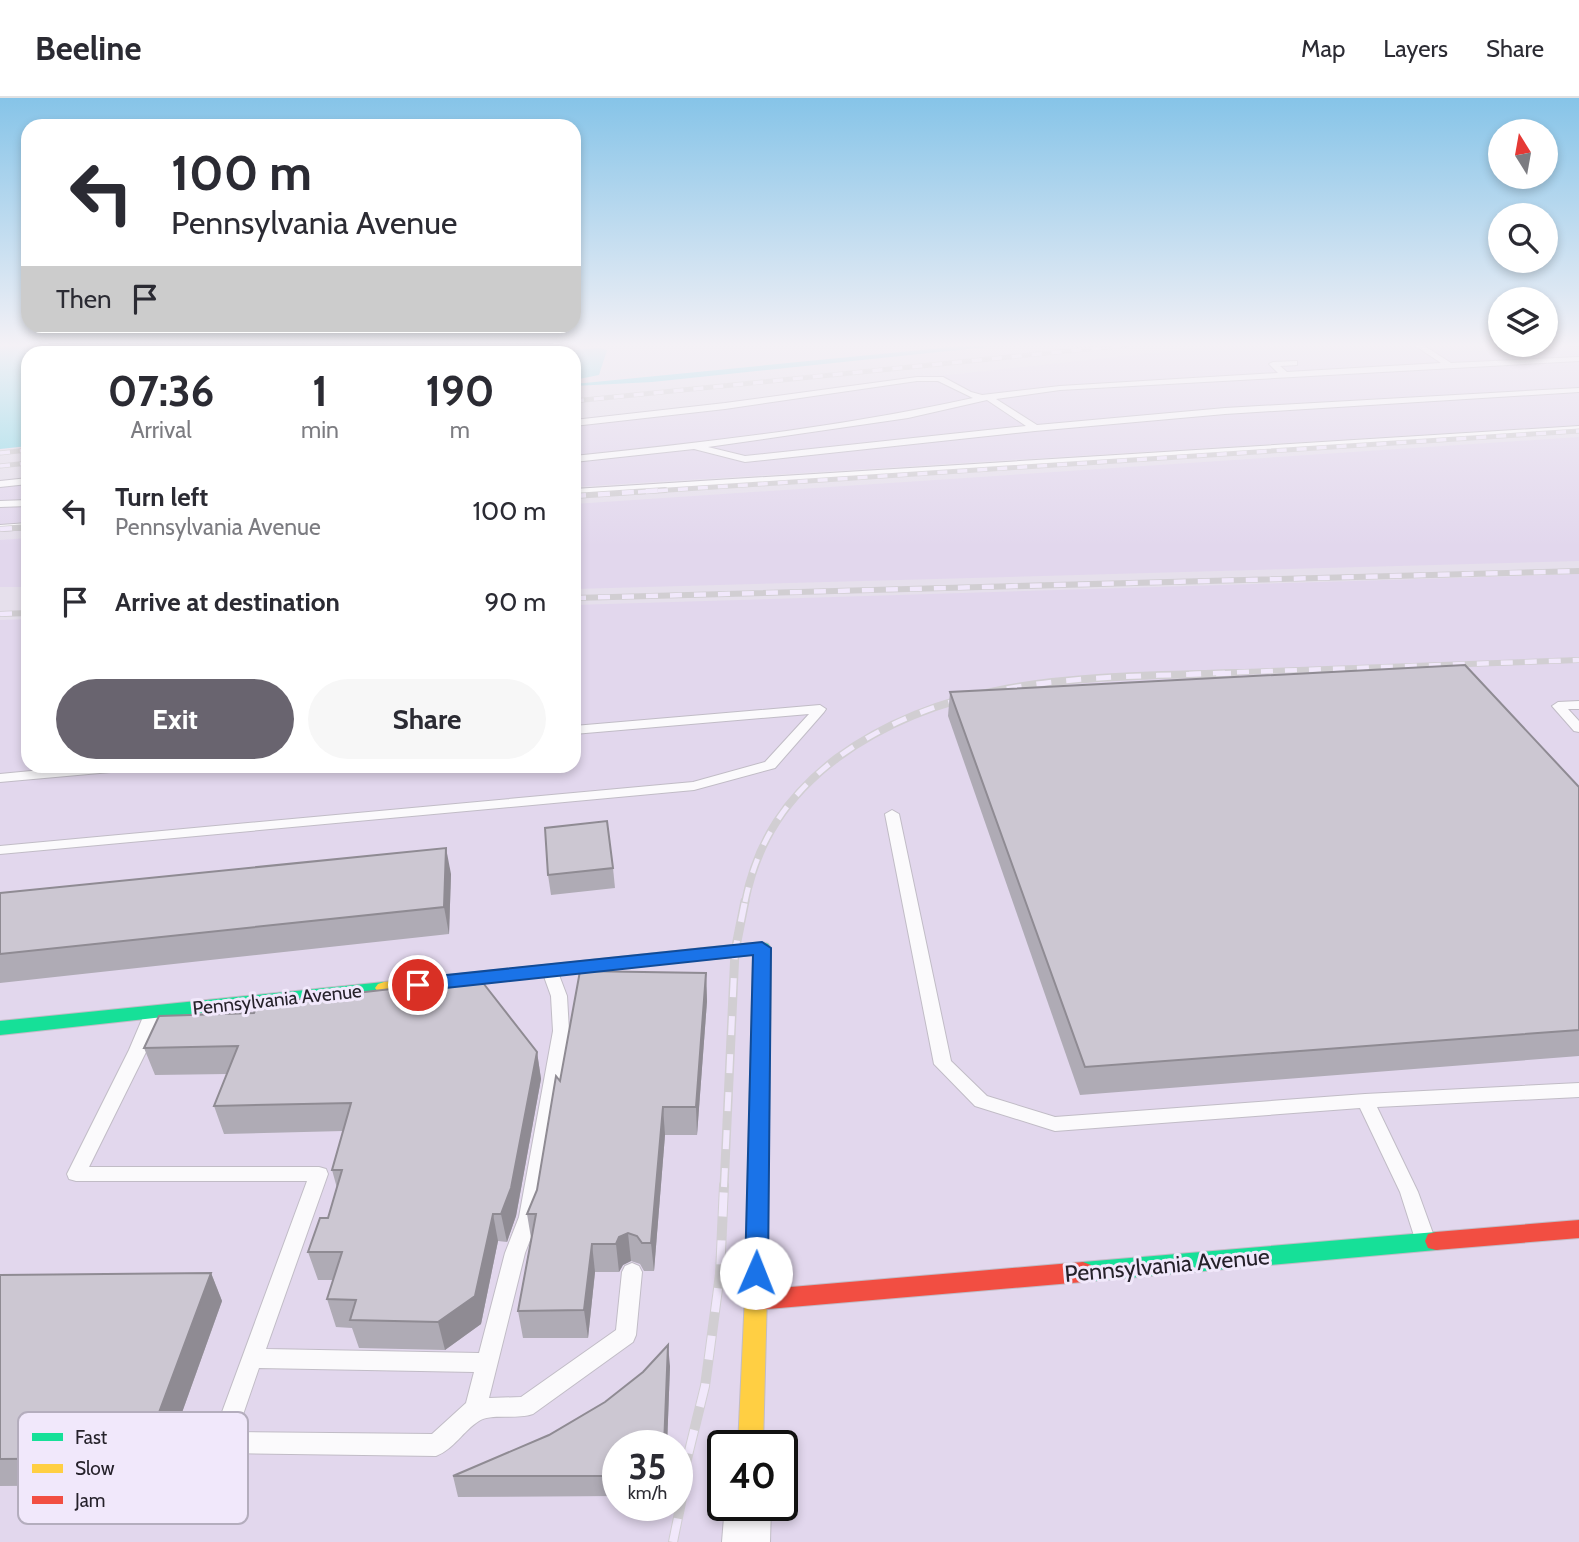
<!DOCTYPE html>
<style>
:root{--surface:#fff;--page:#f7f7f7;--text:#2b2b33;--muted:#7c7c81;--line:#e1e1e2;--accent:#69646f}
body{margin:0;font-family:Cabin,sans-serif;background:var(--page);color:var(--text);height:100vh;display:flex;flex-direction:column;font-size:26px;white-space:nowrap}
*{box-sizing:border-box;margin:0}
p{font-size:23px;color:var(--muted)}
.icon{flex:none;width:38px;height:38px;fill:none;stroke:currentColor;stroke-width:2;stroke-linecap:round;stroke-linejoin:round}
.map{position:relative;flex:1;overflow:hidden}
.panel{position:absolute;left:21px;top:248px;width:560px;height:427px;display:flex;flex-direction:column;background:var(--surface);border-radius:21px;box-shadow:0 4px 10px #0003}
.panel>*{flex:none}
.hud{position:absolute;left:21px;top:21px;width:560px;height:214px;border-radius:21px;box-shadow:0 4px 10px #0003;background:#fff;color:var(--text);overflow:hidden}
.needle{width:46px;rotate:349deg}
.controls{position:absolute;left:1488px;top:21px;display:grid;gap:14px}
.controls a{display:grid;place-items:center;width:70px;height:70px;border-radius:50%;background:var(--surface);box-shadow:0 4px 10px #0003;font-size:35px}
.speed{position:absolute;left:602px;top:1332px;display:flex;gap:14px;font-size:35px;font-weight:700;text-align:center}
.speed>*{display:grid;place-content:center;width:91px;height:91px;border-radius:50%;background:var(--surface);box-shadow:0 4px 10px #0003;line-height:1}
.speed small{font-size:18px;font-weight:400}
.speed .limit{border:4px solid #111;border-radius:10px;background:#fff;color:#111}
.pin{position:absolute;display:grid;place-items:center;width:60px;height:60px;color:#fff;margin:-30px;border:4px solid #fff;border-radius:50%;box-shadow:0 2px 7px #0007}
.me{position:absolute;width:77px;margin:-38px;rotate:1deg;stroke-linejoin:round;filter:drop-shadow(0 0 5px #0008)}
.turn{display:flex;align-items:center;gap:24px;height:147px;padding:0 35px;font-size:32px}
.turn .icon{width:91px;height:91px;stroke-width:2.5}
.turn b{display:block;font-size:49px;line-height:60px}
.then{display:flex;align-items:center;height:66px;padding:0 35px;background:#0003;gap:14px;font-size:26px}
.eta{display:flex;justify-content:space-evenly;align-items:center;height:119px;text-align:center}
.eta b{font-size:42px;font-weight:700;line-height:49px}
.action{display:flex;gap:14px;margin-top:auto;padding:14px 35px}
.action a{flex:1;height:80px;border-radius:42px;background:var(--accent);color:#fff;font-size:28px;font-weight:700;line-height:80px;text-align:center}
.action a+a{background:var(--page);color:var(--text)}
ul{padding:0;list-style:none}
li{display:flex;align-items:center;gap:21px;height:91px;padding:0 35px}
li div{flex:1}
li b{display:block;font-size:26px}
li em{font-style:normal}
header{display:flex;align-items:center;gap:42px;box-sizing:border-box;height:98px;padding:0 35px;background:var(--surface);border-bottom:2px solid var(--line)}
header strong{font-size:33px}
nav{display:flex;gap:38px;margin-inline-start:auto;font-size:24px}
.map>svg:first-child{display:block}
.built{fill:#e2d7ed;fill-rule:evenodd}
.water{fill:#93dbe8}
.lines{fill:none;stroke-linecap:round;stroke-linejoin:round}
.lane-casing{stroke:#c1bcc6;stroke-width:2}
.street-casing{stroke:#c1bcc6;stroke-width:2}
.fast-casing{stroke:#c1bcc6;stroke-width:2}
.slow-casing{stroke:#c1bcc6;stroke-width:2}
.jam-casing{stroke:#c1bcc6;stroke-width:2}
.lane{fill:#fbfafc;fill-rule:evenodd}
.street{fill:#fbfafc;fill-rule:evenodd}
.fast{fill:#16e098;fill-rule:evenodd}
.slow{fill:#ffcf43;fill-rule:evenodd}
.jam{fill:#f24e42;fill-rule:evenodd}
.rail-far4-casing{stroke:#d1ced2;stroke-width:5}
.rail-far3-casing{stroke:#d1ced2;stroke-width:6}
.rail-far2-casing{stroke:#d1ced2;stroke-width:8}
.rail-far1-casing{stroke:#d1ced2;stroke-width:9}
.rail-casing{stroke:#d1ced2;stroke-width:10}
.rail-far4{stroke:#f1e8fb;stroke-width:3.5;stroke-dasharray:10;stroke-linecap:butt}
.rail-far3{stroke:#f1e8fb;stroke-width:4.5;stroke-dasharray:12;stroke-linecap:butt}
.rail-far2{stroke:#f1e8fb;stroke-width:5;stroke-dasharray:15;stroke-linecap:butt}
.rail-far1{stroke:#f1e8fb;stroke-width:6;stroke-dasharray:19;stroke-linecap:butt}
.rail{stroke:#f1e8fb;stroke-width:8;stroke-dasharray:24;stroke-linecap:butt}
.wall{fill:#afabb5}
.shaded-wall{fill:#8f8b93}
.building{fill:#ccc7d2;stroke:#8f8b93;stroke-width:2}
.route{fill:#1a73e8;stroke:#114b97;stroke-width:2}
.labels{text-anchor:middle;stroke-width:6;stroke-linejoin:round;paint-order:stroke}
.street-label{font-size:19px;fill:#26222b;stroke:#f1e8fb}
.near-street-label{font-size:23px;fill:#26222b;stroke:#f1e8fb}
.key{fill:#f1e8fb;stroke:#b4adbd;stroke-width:2}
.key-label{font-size:19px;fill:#26222b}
</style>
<header>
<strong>Beeline</strong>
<nav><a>Map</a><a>Layers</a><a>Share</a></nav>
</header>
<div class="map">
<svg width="1579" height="1444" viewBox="0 0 1579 1444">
<rect width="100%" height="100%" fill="#e6e0ec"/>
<g class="built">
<polygon points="1227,247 1579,247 1579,327 574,389 574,323 752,304 901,282"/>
<polygon points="1579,339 1579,463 574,491 574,406"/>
<polygon points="28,381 28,424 0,426 0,384"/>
<polygon points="28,440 28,489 0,489 0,442"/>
<path d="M1579 476V1444H0V522L28 521V668H574V507ZM618 1348H677V1407H618ZM723 1348H782V1407H723Z"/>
</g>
<g class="water">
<polygon points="0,247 433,247 451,255 28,256 28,348 0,351"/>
<polygon points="537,247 553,247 552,251 555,253 600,250 607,252 599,277 574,282 574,256 503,255"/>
<polygon points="973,247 1005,247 652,284 574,288 574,286"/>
</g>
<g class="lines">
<defs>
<g id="lane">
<path d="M1414 247H1423L1451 265 1579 259V263L1060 292 996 301 1037 327 1225 310 1579 290V294L1225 316 1035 333 745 364 694 351 574 364V358C707 344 842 329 973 300L938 283H917L725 311 574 328V322L725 305 917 279H943L971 294 982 297 1060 288 1278 275 1269 266 1273 264 1297 263V267L1280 268 1287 274 1441 265ZM987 302 1026 328 745 358 708 349 908 320Z"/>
<polygon points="1579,328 1579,334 574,397 574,391"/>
<polygon points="28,380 28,386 0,389 0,383"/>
<polygon points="28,402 28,408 0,409 0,403"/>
<polygon points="28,425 28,431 0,433 0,427"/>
<polygon points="1579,603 1579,611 1568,611 1579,623 1579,634 1574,633 1552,608 1558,604"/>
<polygon points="820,607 826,611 824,614 775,670 694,692 0,756 0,748 693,684 765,664 809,616 574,636 574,628"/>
<polygon points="83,668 139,668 133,672 0,684 0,676"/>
<polygon points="892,712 899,716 951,963 987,998 1055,1019 1365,996 1579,985 1579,999 1377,1009 1418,1094 1435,1141 1432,1147 1425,1149 1418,1147 1415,1141 1400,1094 1360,1010 1055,1033 975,1008 934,966 885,716"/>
<path d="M550 868 556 869 567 898 569 933 539 1119 525 1155 489 1300 521 1299 616 1232 622 1174 625 1168 632 1165 639 1168 642 1174 636 1237 633 1244 533 1316C517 1322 490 1315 479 1323 463 1333 454 1351 436 1358L222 1355 214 1351 211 1344 307 1083H76L69 1081 67 1076 129 952 146 912H158L160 916 147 952 89 1069H319L326 1071 328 1076 266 1251 479 1255 505 1155 519 1119 553 933 551 898 542 873 544 869ZM259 1270 474 1274 466 1305 432 1336 237 1334Z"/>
</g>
<polygon id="street" points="725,1407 771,1407 770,1444 722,1444"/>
<g id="fast">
<polygon points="762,844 768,846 771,850 767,1197 764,1204 756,1207 748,1204 745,1197 753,857 703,862 697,860 694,856 697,852 703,850"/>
<polygon points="384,884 390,886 393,890 390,894 0,937 0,923"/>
<polygon points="1436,1134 1444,1136 1447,1143 1444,1150 1436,1152 1083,1184 1075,1181 1072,1174 1075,1167 1083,1164"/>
</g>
<g id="slow">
<polygon points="703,850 709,852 712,856 709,860 384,896 378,894 375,890 378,886 384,884"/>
<polygon points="756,1187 764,1190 767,1197 763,1348 738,1348 745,1197 748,1190"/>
</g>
<g id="jam">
<polygon points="1579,1122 1579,1140 1436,1152 1428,1150 1425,1143 1428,1136 1436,1134"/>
<polygon points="1083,1164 1091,1167 1094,1174 1091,1181 1083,1184 756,1212 748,1209 745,1202 748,1195 756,1192"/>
</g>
</defs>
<use href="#lane" class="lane-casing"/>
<use href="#street" class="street-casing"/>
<use href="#fast" class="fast-casing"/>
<use href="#slow" class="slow-casing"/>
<use href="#jam" class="jam-casing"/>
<use href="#lane" class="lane"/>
<use href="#street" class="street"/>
<use href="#fast" class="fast"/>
<use href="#slow" class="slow"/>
<use href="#jam" class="jam"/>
<defs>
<g id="rail-far4">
<polyline points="574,303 1128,247"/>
<polyline points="0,355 28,352"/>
<polyline points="0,368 28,365"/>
<polyline points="638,394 1579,333"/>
</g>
<g id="rail-far3">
<polyline points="574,398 665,392"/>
<polyline points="0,431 28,429"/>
<polyline points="574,500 1579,473"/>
<polyline points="0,516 28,515"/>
<polyline points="1189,576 1579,562"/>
</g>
<path id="rail-far2" d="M745 804C757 743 787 698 837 660 954 574 1098 580 1236 575"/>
<polyline id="rail-far1" points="724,1089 735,853 745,803"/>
<g id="rail">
<polyline points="677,1402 705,1288 720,1176 724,1087"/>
<polyline points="673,1444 683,1395"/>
</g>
</defs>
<use href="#rail-far4" class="rail-far4-casing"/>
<use href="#rail-far3" class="rail-far3-casing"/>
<use href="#rail-far2" class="rail-far2-casing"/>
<use href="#rail-far1" class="rail-far1-casing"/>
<use href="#rail" class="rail-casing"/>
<use href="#rail-far4" class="rail-far4"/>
<use href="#rail-far3" class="rail-far3"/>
<use href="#rail-far2" class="rail-far2"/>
<use href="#rail-far1" class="rail-far1"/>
<use href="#rail" class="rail"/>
</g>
<g class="wall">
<polygon points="1567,247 1579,247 1579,249 1571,249"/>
<polygon points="950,594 1579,689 1579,958 1080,997 948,618"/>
<polygon points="613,770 615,790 551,797 548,777"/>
<polygon points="451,776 449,836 0,885 0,795"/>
<polygon points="706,875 707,903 697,1037 665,1037 654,1173 644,1173 640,1166 631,1163 623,1167 619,1174 595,1174 588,1240 523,1240 518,1213 531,1140 527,1116 537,1092 560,983"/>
<polygon points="159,918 537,954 541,981 516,1118 507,1144 498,1143 481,1226 445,1252 359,1250 352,1230 336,1229 327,1201 333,1182 318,1182 308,1154 328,1120 337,1090 332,1072 343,1033 224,1036 214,1008 227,976 155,977 144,950"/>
<polygon points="211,1175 222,1203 156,1387 0,1388 0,1177"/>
<polygon points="670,1268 667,1348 618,1348 618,1398 458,1399 453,1378 549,1337"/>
</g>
<g class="shaded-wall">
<polygon points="446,750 451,776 449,836 444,809"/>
<polygon points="706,875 707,903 697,1037 696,1009"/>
<polygon points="537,954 541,981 516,1118 507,1144 501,1116"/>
<polygon points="663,1009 665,1037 654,1173 651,1145"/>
<polygon points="493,1116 498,1143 481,1226 445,1252 438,1224"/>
<polygon points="628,1135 631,1163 623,1167 619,1174 616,1146 619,1139"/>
<polygon points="592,1146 595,1174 588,1240 584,1212"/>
<polygon points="211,1175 222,1203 156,1387 142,1360"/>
<polygon points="668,1247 670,1268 667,1348 664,1348"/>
</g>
<g class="building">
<polygon points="1465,567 1579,689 1579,932 1085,969 950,594"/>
<polygon points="607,723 613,770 548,777 545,730"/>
<polygon points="446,750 444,809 0,856 0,795"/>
<polygon points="580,873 706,875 696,1009 663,1009 651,1145 642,1145 637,1138 628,1135 619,1139 616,1146 592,1146 584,1212 518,1213 536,1116 527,1116 537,1092 556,978 560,983"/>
<polygon points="480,881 537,954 511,1090 501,1116 493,1116 475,1198 438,1224 350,1222 356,1202 327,1201 342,1154 308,1154 320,1120 328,1120 342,1072 332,1072 351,1005 214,1008 238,948 144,950 159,918 254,915 258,906"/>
<polygon points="211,1175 142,1360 0,1361 0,1177"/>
<polygon points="668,1247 664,1348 618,1348 618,1378 453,1378 549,1337 605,1304 643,1274"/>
</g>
<linearGradient id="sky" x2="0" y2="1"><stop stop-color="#86c4e8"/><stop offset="0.55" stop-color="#f4f1f6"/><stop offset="1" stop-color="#f4f1f6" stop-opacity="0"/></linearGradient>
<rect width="1579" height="449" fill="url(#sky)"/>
<polygon class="route" points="762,844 771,850 768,1175 764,1181 756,1184 748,1181 745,1175 753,857 418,893 411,891 409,887 411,882 418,880"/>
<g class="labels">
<g class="street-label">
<text transform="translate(277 901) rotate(-6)" y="7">Pennsylvania Avenue</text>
</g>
<g class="near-street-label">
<text transform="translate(1167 1167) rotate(-5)" y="8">Pennsylvania Avenue</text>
</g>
</g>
<rect x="18" y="1314" width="230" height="112" rx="10" class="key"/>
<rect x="32" y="1335" width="31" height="8" fill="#16e098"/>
<rect x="32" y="1366" width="31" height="9" fill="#ffcf43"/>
<rect x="32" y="1398" width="31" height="8" fill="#f24e42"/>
<g class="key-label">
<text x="75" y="1346">Fast</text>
<text x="75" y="1377">Slow</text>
<text x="75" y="1409">Jam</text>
</g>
</svg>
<div class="controls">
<a><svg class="needle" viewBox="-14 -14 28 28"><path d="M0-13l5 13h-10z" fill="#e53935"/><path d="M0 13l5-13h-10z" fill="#7c7c81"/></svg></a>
<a><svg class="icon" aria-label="search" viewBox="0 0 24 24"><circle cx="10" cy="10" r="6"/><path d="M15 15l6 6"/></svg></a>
<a><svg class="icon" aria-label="layers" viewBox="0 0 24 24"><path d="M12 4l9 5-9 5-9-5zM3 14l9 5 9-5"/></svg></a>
</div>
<div class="speed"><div>35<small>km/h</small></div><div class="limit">40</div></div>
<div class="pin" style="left:418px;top:887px;background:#d93025"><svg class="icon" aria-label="arrive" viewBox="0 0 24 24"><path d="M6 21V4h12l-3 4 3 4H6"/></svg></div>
<svg class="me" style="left:756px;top:1175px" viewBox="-20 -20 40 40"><circle r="19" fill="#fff"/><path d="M0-13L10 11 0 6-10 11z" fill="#1a73e8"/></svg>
<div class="hud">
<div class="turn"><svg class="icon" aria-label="left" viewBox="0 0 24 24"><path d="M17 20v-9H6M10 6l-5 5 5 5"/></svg><div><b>100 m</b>Pennsylvania Avenue</div></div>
<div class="then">Then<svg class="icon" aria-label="arrive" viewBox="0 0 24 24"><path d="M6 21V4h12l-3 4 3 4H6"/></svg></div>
</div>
<section class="panel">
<div class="eta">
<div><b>07:36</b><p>Arrival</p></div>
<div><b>1</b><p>min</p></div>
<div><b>190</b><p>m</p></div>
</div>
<ul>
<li><svg class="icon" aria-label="left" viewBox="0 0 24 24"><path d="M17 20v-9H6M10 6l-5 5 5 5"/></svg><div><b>Turn left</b><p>Pennsylvania Avenue</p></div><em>100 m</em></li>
<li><svg class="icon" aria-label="arrive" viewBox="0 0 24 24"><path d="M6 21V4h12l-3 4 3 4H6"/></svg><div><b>Arrive at destination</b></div><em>90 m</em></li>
</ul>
<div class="action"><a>Exit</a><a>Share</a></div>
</section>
</div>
